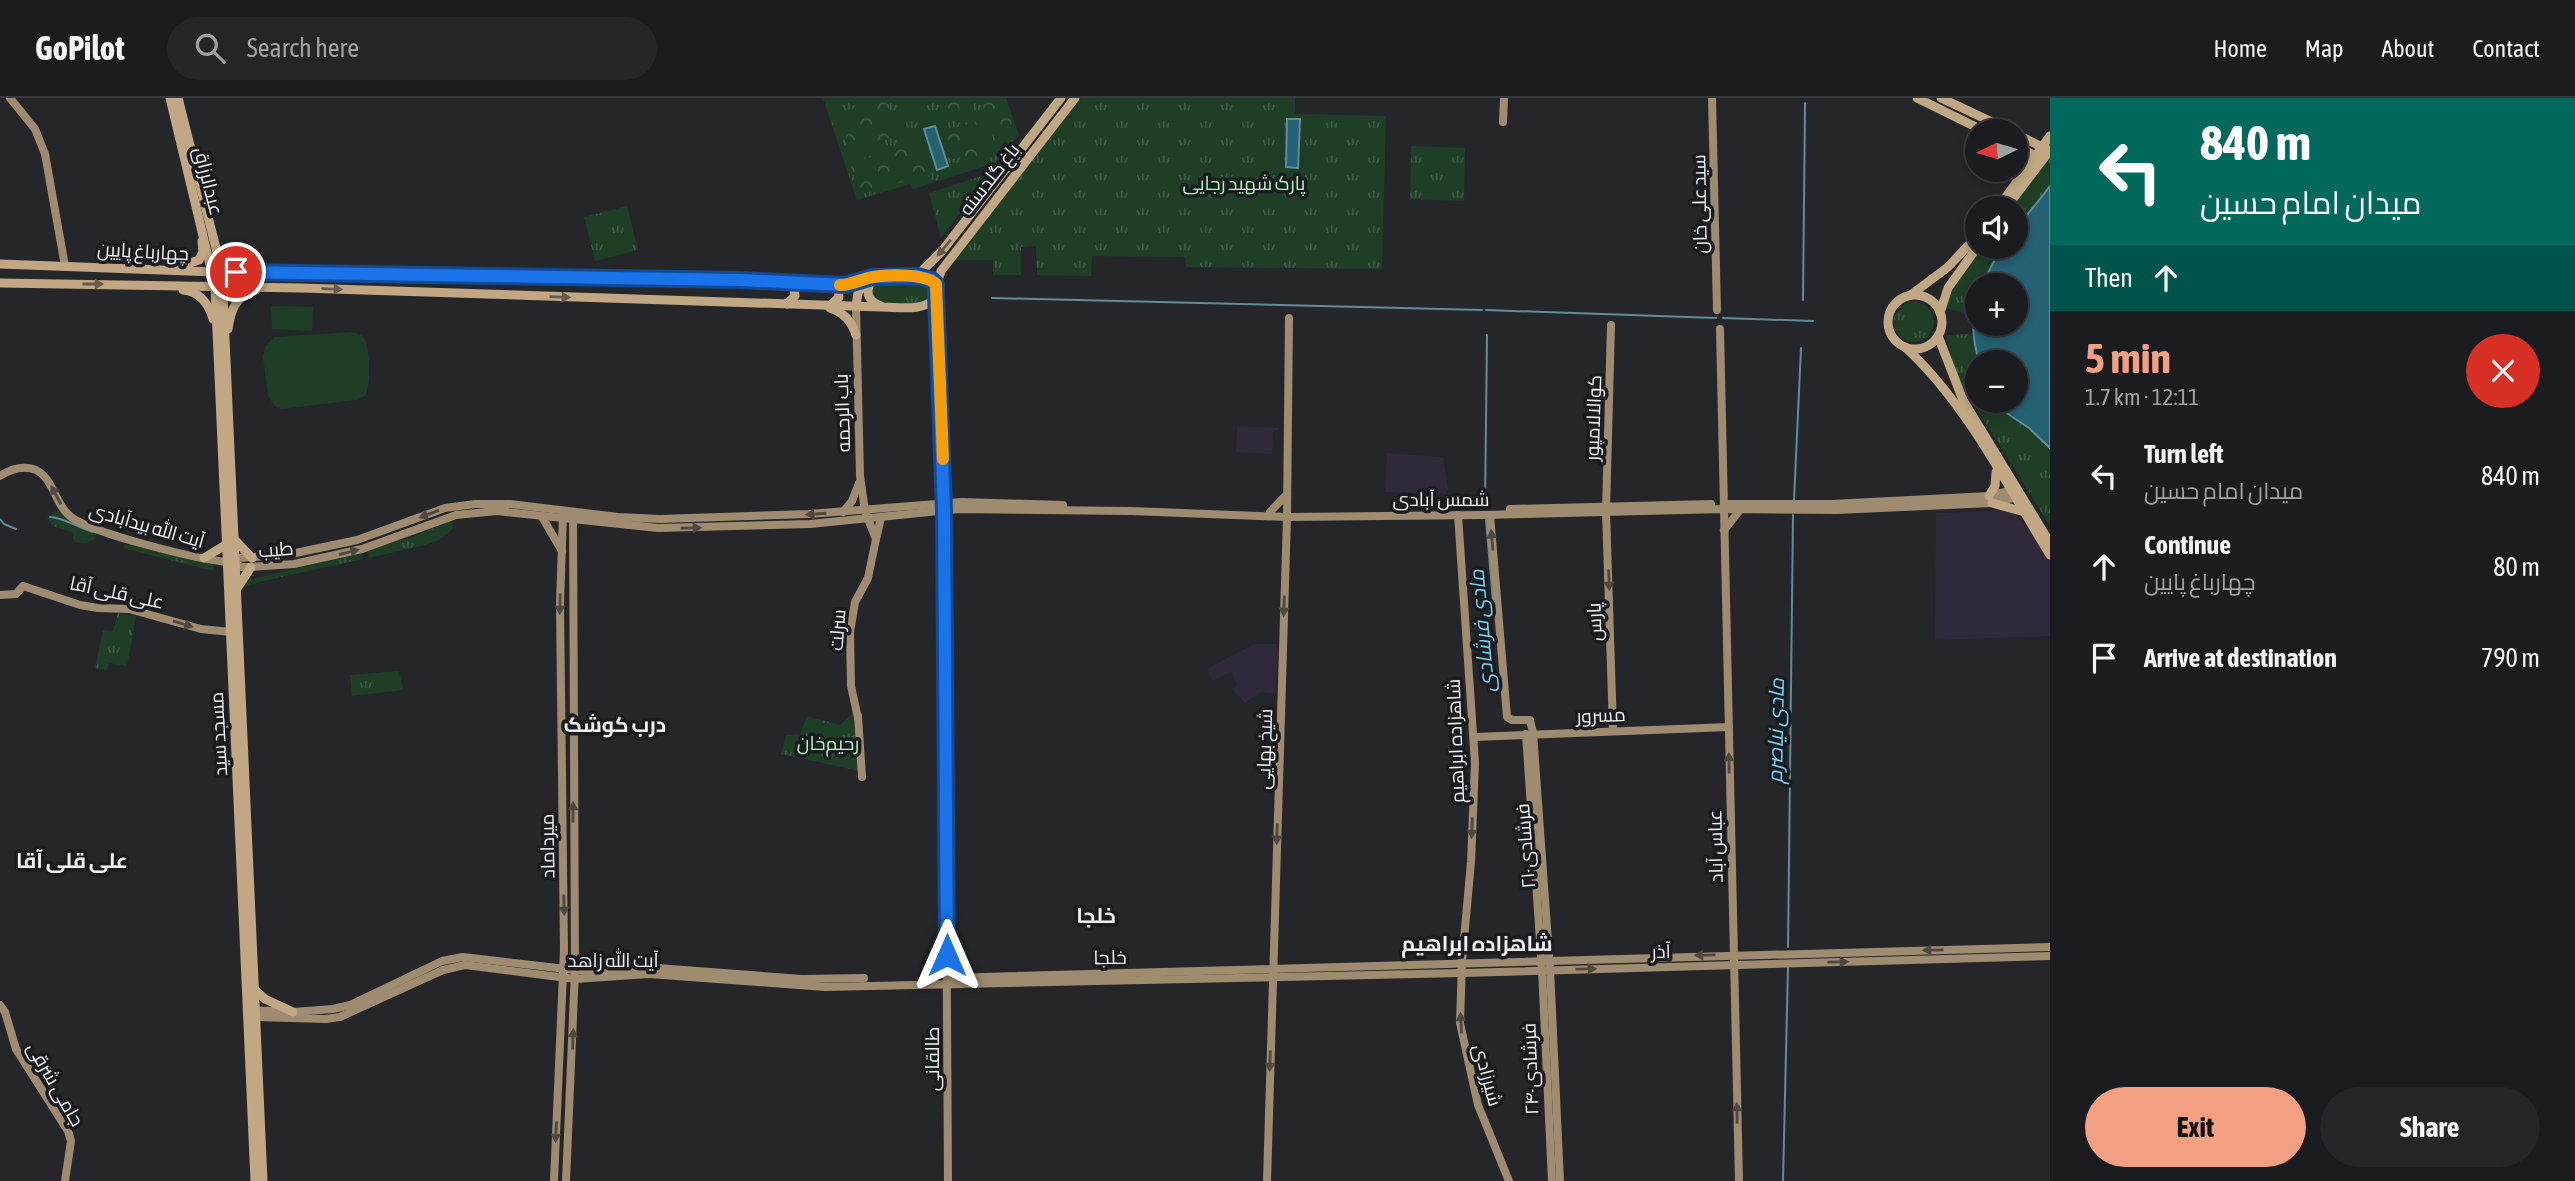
<!DOCTYPE html>
<meta charset="utf-8">
<style>
:root{--surface:#1b1c1f;--page:#242528;--text:#f1f3f6;--muted:#a0a1a4;--line:#393a3d;--accent:#f2a081}
body{margin:0;font-family:"Asap Condensed",Cairo,sans-serif;background:var(--page);color:var(--text);height:100vh;display:flex;flex-direction:column;font-size:26px;white-space:nowrap}
*{box-sizing:border-box;margin:0}
p{font-size:23px;color:var(--muted)}
.icon{flex:none;width:38px;height:38px;fill:none;stroke:currentColor;stroke-width:2;stroke-linecap:round;stroke-linejoin:round}
.map{position:relative;flex:1;overflow:hidden}
.side{display:flex;flex-direction:column;background:var(--surface);width:525px}
.side>*{flex:none}
.guide{background:#00695c;color:#fff;overflow:hidden}
.needle{width:46px;rotate:265deg}
.fabs{position:absolute;left:1965px;top:21px;display:grid;gap:14px}
.fabs a{display:grid;place-items:center;width:63px;height:63px;border-radius:50%;background:var(--surface);box-shadow:0 4px 10px #0003,0 0 0 2px var(--line);font-size:35px}
.pin{position:absolute;display:grid;place-items:center;width:60px;height:60px;color:#fff;margin:-30px;border:4px solid #fff;border-radius:50%;box-shadow:0 2px 7px #0007}
.me{position:absolute;width:77px;margin:-38px;rotate:0deg;stroke-linejoin:round;filter:drop-shadow(0 0 5px #0008)}
.turn{display:flex;align-items:center;gap:24px;height:147px;padding:0 35px;font-size:32px}
.turn .icon{width:91px;height:91px;stroke-width:2.5}
.turn b{display:block;font-size:49px;line-height:60px}
.then{display:flex;align-items:center;height:66px;padding:0 35px;background:#0003;gap:14px;font-size:26px}
.round{display:grid;place-items:center;flex:none;width:74px;height:74px;border-radius:37px;background:var(--page)}
.head{display:flex;align-items:center;justify-content:space-between;height:119px;padding:0 35px}
h1{font-size:42px;font-weight:700;line-height:52px;color:var(--accent)}
.action{display:flex;gap:14px;margin-top:auto;padding:14px 35px}
.action a{flex:1;height:80px;border-radius:42px;background:var(--accent);color:#111;font-size:28px;font-weight:700;line-height:80px;text-align:center}
.action a+a{background:var(--page);color:var(--text)}
ul{padding:0;list-style:none}
li{display:flex;align-items:center;gap:21px;height:91px;padding:0 35px}
li div{flex:1}
li b{display:block;font-size:26px}
li em{font-style:normal}
header{display:flex;align-items:center;gap:42px;box-sizing:border-box;height:98px;padding:0 35px;background:var(--surface);border-bottom:2px solid var(--line)}
header strong{font-size:33px}
nav{display:flex;gap:38px;margin-inline-start:auto;font-size:24px}
.search{width:490px;height:63px;background:var(--page);display:flex;align-items:center;gap:18px;box-sizing:border-box;padding:0 24px;border-radius:38px;color:var(--muted);font-size:26px}
main{display:flex;flex:1;min-height:0}
.map>svg:first-child{display:block}
.education{fill:#302939}
.grass{fill:url(#grass-tufts)}
.forest{fill:url(#forest-crowns)}
.pitch{fill:#1e3e26}
.water{fill:#236173;stroke:#608c99;stroke-width:2}
.lines{fill:none;stroke-linecap:round;stroke-linejoin:round}
.stream{stroke:#608c99;stroke-width:2}
.secondary{stroke:#9f8b6f;stroke-width:8}
.primary{stroke:#c1a783;stroke-width:9}
.oneway{fill:#655b4c}
.oneway2{fill:#4f483f}
.route-casing{stroke:#114b97;stroke-width:18}
.route{stroke:#1a73e8;stroke-width:12}
.slow{stroke:#f59e0b;stroke-width:12}
.labels{text-anchor:middle;stroke-width:7;stroke-linejoin:round;paint-order:stroke}
.street-label{font-size:19px;fill:#eff0f2;stroke:#1a1c1f}
.park-label{font-size:19px;fill:#b3f6c1;stroke:#1a1c1f}
.water-label{font-size:21px;font-style:italic;fill:#73d2ee;stroke:#1a1c1f}
.neighbourhood-label{font-size:21px;font-weight:bold;fill:#eff0f2;stroke:#1a1c1f}
</style>
<header>
<strong>GoPilot</strong>
<div class="search"><svg class="icon" aria-label="search" viewBox="0 0 24 24"><circle cx="10" cy="10" r="6"/><path d="M15 15l6 6"/></svg>Search here</div>
<nav><a>Home</a><a>Map</a><a>About</a><a>Contact</a></nav>
</header>
<main>
<div class="map">
<svg width="2050" height="1083" viewBox="0 0 2050 1083">
<defs>
<pattern id="grass-tufts" width="24" height="20" patternUnits="userSpaceOnUse" patternTransform="scale(1.75)"><rect width="24" height="20" fill="#1e3e26"/><path d="M3 7l-1-3M5 7V3M7 7l1-3M15 17l-1-3M17 17v-4M19 17l1-3" fill="none" stroke="#3f5a46"/></pattern>
<pattern id="forest-crowns" width="20" height="18" patternUnits="userSpaceOnUse" patternTransform="scale(1.75)"><rect width="20" height="18" fill="#1e3e26"/><path d="M2 6a3 3 0 1 1 6 0M12 15a3 3 0 1 1 6 0" fill="none" stroke="#3f5a46"/></pattern>
</defs>
<rect width="100%" height="100%" fill="#242629"/>
<g class="education">
<polygon points="1237,328 1279,330 1279,332 1273,333 1272,356 1236,354"/>
<polygon points="1387,355 1443,359 1448,391 1446,396 1385,394"/>
<polygon points="2012,412 2050,458 2050,538 1935,542 1936,415"/>
<polygon points="1254,546 1277,546 1276,596 1261,594 1245,605 1232,591 1237,587 1231,574 1212,583 1207,571"/>
</g>
<g class="grass">
<polygon points="823,0 1006,0 1019,37 995,65 913,91 910,86 857,102"/>
<polygon points="1081,0 1295,0 1295,16 1386,18 1382,171 1186,169 1185,159 1092,158 1091,178 1037,177 1036,148 1021,149 1021,177 993,177 993,162 955,162"/>
<polygon points="1411,48 1465,50 1464,103 1410,101"/>
<polygon points="2050,53 2050,88 2016,131 2016,110 2009,110"/>
<polygon points="991,75 941,140 929,95"/>
<polygon points="627,108 638,152 595,163 584,119"/>
<polygon points="1981,149 2001,149 1982,187 1978,187 1977,202 1973,217 1945,210 1958,179"/>
<path d="M880 182 926 183C954 210 886 209 874 201L871 190Z"/>
<circle cx="1914" cy="224" r="20"/>
<polygon points="1972,236 1979,264 1978,303 1995,303 2002,312 2029,330 2050,350 2050,428 1963,289 1955,274 1946,237"/>
<polygon points="59,411 76,427 97,435 95,441 86,445 74,444 72,434 53,428 47,420"/>
<polygon points="452,422 453,431 439,442 425,447 369,460 367,452 415,438"/>
<polygon points="125,446 214,466 213,473 123,450"/>
<path d="M362 455 363 461 259 484 245 489 246 483C284 472 323 465 362 455Z"/>
<polygon points="118,515 136,518 127,568 109,565 107,572 95,570 103,532 113,533"/>
<polygon points="399,573 403,592 352,598 350,577"/>
<polygon points="853,615 859,673 781,656 786,637 800,636 807,618 840,627"/>
</g>
<g class="forest">
<path d="M881 0H887L897 38 868 45 853 54H849C844 40 848 28 841 13L862 9Z"/>
<polygon points="942,0 971,0 975,14 951,21 948,19"/>
<polygon points="979,0 1002,0 1011,23 1013,36 996,56 992,35"/>
<polygon points="972,22 976,24 987,55 975,60 968,58 951,61 942,31 956,30"/>
<path d="M914 46 930 82 919 86C898 79 879 92 860 97L849 63 877 58 901 48Z"/>
</g>
<g class="pitch">
<polygon points="271,208 313,209 312,233 272,231"/>
<path d="M351 234C357 235 362 236 365 242 370 253 371 289 365 298L356 302 282 311 276 309 268 298 263 259 265 249 274 239Z"/>
</g>
<g class="water">
<polygon points="1287,21 1300,21 1298,70 1286,69"/>
<polygon points="935,28 948,68 937,72 924,31"/>
<path d="M2050 88V350L2029 330 2002 312 1995 303H2016V264H1979C1973 242 1971 225 1977 202L1978 226H2016V187H1982L2001 149H2016V131Z"/>
</g>
<g class="lines">
<g class="stream">
<polyline points="992,200 1482,212"/>
<polyline points="1803,202 1805,5"/>
<polyline points="1486,212 1716,220"/>
<polyline points="1723,220 1813,223"/>
<polyline points="1794,402 1801,250"/>
<polyline points="1485,408 1487,237"/>
<path d="M50 419C62 419 79 430 93 434"/>
<polyline points="0,421 4,426 16,431"/>
<polyline points="1486,422 1493,503"/>
<polyline points="1788,849 1793,417"/>
<polyline points="1783,1083 1788,869"/>
</g>
<g class="secondary">
<polyline points="10,0 35,31 45,56 65,168"/>
<polyline points="1712,0 1717,212"/>
<polyline points="1503,24 1504,0"/>
<polyline points="856,208 860,378 865,413 876,441 881,420"/>
<polyline points="937,210 944,412 948,1083"/>
<polyline points="1611,227 1606,413 1613,632"/>
<polyline points="1720,231 1739,1083"/>
<path d="M0 378C11 371 23 367 36 372 54 381 55 407 71 419 94 436 197 461 227 464"/>
<polyline points="1727,406 1831,406 1989,398 2017,391"/>
<polyline points="1510,411 1711,406"/>
<polyline points="843,414 852,403 859,385"/>
<polyline points="1270,414 1287,396"/>
<polyline points="1458,417 1475,665 1471,764 1462,863 1460,925 1478,1007 1509,1083"/>
<polyline points="1490,417 1507,619 1512,622 1530,622 1533,635 1550,871 1560,1083"/>
<polyline points="542,419 562,453"/>
<polyline points="1724,432 1740,412"/>
<polyline points="235,464 241,469 251,469 294,466 362,451 456,417 497,413 658,430 810,426 959,411 1131,413 1287,419 1482,417 1723,411 1837,412 1992,405 2021,398"/>
<polyline points="235,464 240,460 291,456 357,442 445,410 475,406 510,406 618,419 660,421 809,416 962,404 1063,407"/>
<polyline points="0,497 16,496 23,488 80,507 98,510 129,511 201,531 231,534"/>
<polyline points="858,618 862,679"/>
<polyline points="858,620 851,588 850,534 855,504 868,480 876,441"/>
<polyline points="1526,636 1542,872 1552,1083"/>
<polyline points="1474,639 1729,629"/>
<polyline points="948,880 2050,849"/>
<polyline points="0,907 5,914 16,951 68,1033 71,1043 65,1083"/>
<polyline points="250,912 293,914 333,911 350,907 442,863 463,859 583,873 644,869 802,881 864,880"/>
<polyline points="250,919 326,921 340,919 443,872 465,867 575,881 649,876 825,889 1462,875 2050,858"/>
<polyline points="554,1083 564,852 560,506 563,416"/>
<polyline points="566,1083 575,872 573,418"/>
<polyline points="1267,1083 1287,419 1289,220"/>
</g>
<g class="primary">
<polyline points="170,0 215,188 255,1083"/>
<polyline points="178,0 222,174 263,1083"/>
<polyline points="1917,0 1984,33"/>
<polyline points="1941,0 2011,33"/>
<polyline points="2016,36 2048,52"/>
<polyline points="2016,48 2041,61"/>
<polyline points="1998,110 2050,38"/>
<polyline points="2006,110 2050,52"/>
<polyline points="0,166 214,174 333,174 740,182 845,187 872,179 917,178 928,180 936,186"/>
<polyline points="175,170 199,162 203,154 202,143"/>
<polyline points="917,178 942,153 1061,0"/>
<path d="M876 181 870 185C865 197 870 204 881 208"/>
<path d="M0 185 302 190 881 209C899 209 923 214 936 200"/>
<polyline points="936,189 941,173 1075,0"/>
<path d="M183 192C199 193 209 206 213 221"/>
<polyline points="1912,196 1948,169 1978,137"/>
<circle cx="1915" cy="224" r="27"/>
<polyline points="787,206 795,198 794,191 788,186"/>
<polyline points="831,207 839,199 838,191 834,187"/>
<polyline points="856,208 858,195 867,182"/>
<path d="M830 210C844 215 851 222 856 237"/>
<polyline points="1940,215 1948,190 1978,148"/>
<path d="M228 231C231 211 235 199 256 192"/>
<polyline points="1938,238 1963,302 2050,445"/>
<path d="M1905 249C1966 305 2007 387 2050 457"/>
<polyline points="1989,398 1995,388 1996,374"/>
<polyline points="1992,405 2021,413"/>
<polyline points="234,441 252,460"/>
<polyline points="204,460 227,446"/>
<polyline points="236,492 251,469"/>
<polyline points="254,891 265,901 293,914"/>
</g>
</g>
<defs><path id="oneway-solid" d="M-6-.8H1V-3.2L6.5 0L1 3.2V.8H-6Z" transform="scale(1.75)"/></defs>
<g class="oneway">
<use href="#oneway-solid" transform="translate(944 150) rotate(130)"/>
<use href="#oneway-solid" transform="translate(93 186)"/>
<use href="#oneway-solid" transform="translate(332 191) rotate(2)"/>
<use href="#oneway-solid" transform="translate(560 199) rotate(2)"/>
</g>
<g class="oneway2">
<use href="#oneway-solid" transform="translate(56 397) rotate(-118)"/>
<use href="#oneway-solid" transform="translate(429 416) rotate(160)"/>
<use href="#oneway-solid" transform="translate(816 416) rotate(176)"/>
<use href="#oneway-solid" transform="translate(691 430) rotate(-1)"/>
<use href="#oneway-solid" transform="translate(1492 442) rotate(-95)"/>
<use href="#oneway-solid" transform="translate(349 454) rotate(-14)"/>
<use href="#oneway-solid" transform="translate(1609 482) rotate(88)"/>
<use href="#oneway-solid" transform="translate(560 506) rotate(91)"/>
<use href="#oneway-solid" transform="translate(1284 508) rotate(92)"/>
<use href="#oneway-solid" transform="translate(183 526) rotate(17)"/>
<use href="#oneway-solid" transform="translate(1729 665) rotate(-91)"/>
<use href="#oneway-solid" transform="translate(573 714) rotate(-90)"/>
<use href="#oneway-solid" transform="translate(1472 730) rotate(92)"/>
<use href="#oneway-solid" transform="translate(1277 736) rotate(92)"/>
<use href="#oneway-solid" transform="translate(564 807) rotate(89)"/>
<use href="#oneway-solid" transform="translate(1933 852) rotate(179)"/>
<use href="#oneway-solid" transform="translate(1705 857) rotate(179)"/>
<use href="#oneway-solid" transform="translate(1838 864) rotate(-1)"/>
<use href="#oneway-solid" transform="translate(1586 871) rotate(-1)"/>
<use href="#oneway-solid" transform="translate(1461 925) rotate(-93)"/>
<use href="#oneway-solid" transform="translate(573 941) rotate(-88)"/>
<use href="#oneway-solid" transform="translate(1270 963) rotate(92)"/>
<use href="#oneway-solid" transform="translate(1737 1015) rotate(-91)"/>
<use href="#oneway-solid" transform="translate(556 1034) rotate(93)"/>
</g>
<g class="lines">
<defs>
<polyline id="route" points="236,174 740,182 845,187 872,179 917,178 932,182 936,186 936,195 944,412 947,857"/>
</defs>
<use href="#route" class="route-casing"/>
<use href="#route" class="route"/>
<path class="slow" d="M840 187C850 187 858 183 868 180 884 176 924 175 936 186L943 361"/>
</g>
<g class="labels">
<g class="street-label">
<text transform="translate(989 81) rotate(-52)" y="7">باغ گلدسته</text>
<text transform="translate(209 83) rotate(76)" y="7">عبدالرزاق</text>
<text transform="translate(1699 106) rotate(-91)" y="7">سید علی خان</text>
<text transform="translate(143 153) rotate(3)" y="7">چهارباغ پایین</text>
<text transform="translate(842 315) rotate(-92)" y="7">باب الرحمه</text>
<text transform="translate(1593 320) rotate(-88)" y="7">کوالالامپور</text>
<text x="1441" y="408">شمس آبادی</text>
<text transform="translate(147 427) rotate(16)" y="7">آیت الله بیدآبادی</text>
<text transform="translate(276 451) rotate(-5)" y="7">طیب</text>
<text transform="translate(117 494) rotate(12)" y="7">علی قلی آقا</text>
<text transform="translate(1594 524) rotate(-92)" y="7">پارس</text>
<text transform="translate(837 532) rotate(-86)" y="7">سرلت</text>
<text transform="translate(1601 617) rotate(-2)" y="7">مسرور</text>
<text transform="translate(218 636) rotate(-93)" y="7">مسجد سید</text>
<text transform="translate(1455 643) rotate(-92)" y="7">شاهزاده ابراهیم</text>
<text transform="translate(1264 651) rotate(-88)" y="7">شیخ بهایی</text>
<text transform="translate(547 748) rotate(-91)" y="7">میرداماد</text>
<text transform="translate(1525 748) rotate(-94)" y="7">۲۱-فرشادی</text>
<text transform="translate(1715 748) rotate(-91)" y="7">عباس آباد</text>
<text transform="translate(1661 853) rotate(-1)" y="7">آذر</text>
<text transform="translate(1110 859) rotate(-1)" y="7">خلجا</text>
<text x="613" y="869">آیت الله زاهد</text>
<text transform="translate(932 961) rotate(-90)" y="7">طالقانی</text>
<text transform="translate(1530 971) rotate(-92)" y="7">۲۴-فرشادی</text>
<text transform="translate(1488 977) rotate(75)" y="7">شیرزادی</text>
<text transform="translate(56 986) rotate(60)" y="7">جامی شرقی</text>
</g>
<g class="park-label">
<text x="1244" y="92">پارک شهید رجایی</text>
<text x="828" y="652">رحیم‌خان</text>
</g>
<g class="water-label">
<text transform="translate(1482 533) rotate(-95)" y="7">مادی فرشادی</text>
<text transform="translate(1776 633) rotate(-89)" y="7">مادی نیاصرم</text>
</g>
<g class="neighbourhood-label">
<text x="615" y="634">درب کوشک</text>
<text x="72" y="770">علی قلی آقا</text>
<text x="1096" y="825">خلجا</text>
<text x="1477" y="853">شاهزاده ابراهیم</text>
</g>
</g>
</svg>
<div class="fabs">
<a><svg class="needle" viewBox="-14 -14 28 28"><path d="M0-13l5 13h-10z" fill="#e53935"/><path d="M0 13l5-13h-10z" fill="#a0a1a4"/></svg></a>
<a><svg class="icon" aria-label="sound" viewBox="0 0 24 24"><path d="M4 9h4l5-4v14l-5-4H4zM17 9q2 3 0 6"/></svg></a>
<a>+</a>
<a>−</a>
</div>
<div class="pin" style="left:236px;top:174px;background:#d93025"><svg class="icon" aria-label="arrive" viewBox="0 0 24 24"><path d="M6 21V4h12l-3 4 3 4H6"/></svg></div>
<svg class="me" style="left:947px;top:857px" viewBox="-20 -20 40 40"><path d="M0-17L14 15 0 8-14 15z" fill="#1a73e8" stroke="#fff" stroke-width="4"/></svg>
</div>
<section class="side">
<div class="guide">
<div class="turn"><svg class="icon" aria-label="left" viewBox="0 0 24 24"><path d="M17 20v-9H6M10 6l-5 5 5 5"/></svg><div><b>840 m</b>میدان امام حسین</div></div>
<div class="then">Then<svg class="icon" aria-label="ahead" viewBox="0 0 24 24"><path d="M12 20V5M6 11l6-6 6 6"/></svg></div>
</div>
<div class="head"><div><h1>5 min</h1><p>1.7 km · 12:11</p></div><a class="round" style="background:#d93025;color:#fff"><svg class="icon" aria-label="close" viewBox="0 0 24 24"><path d="M6 6l12 12M18 6L6 18"/></svg></a></div>
<ul>
<li><svg class="icon" aria-label="left" viewBox="0 0 24 24"><path d="M17 20v-9H6M10 6l-5 5 5 5"/></svg><div><b>Turn left</b><p>میدان امام حسین</p></div><em>840 m</em></li>
<li><svg class="icon" aria-label="ahead" viewBox="0 0 24 24"><path d="M12 20V5M6 11l6-6 6 6"/></svg><div><b>Continue</b><p>چهارباغ پایین</p></div><em>80 m</em></li>
<li><svg class="icon" aria-label="arrive" viewBox="0 0 24 24"><path d="M6 21V4h12l-3 4 3 4H6"/></svg><div><b>Arrive at destination</b></div><em>790 m</em></li>
</ul>
<div class="action"><a>Exit</a><a>Share</a></div>
</section>
</main>
